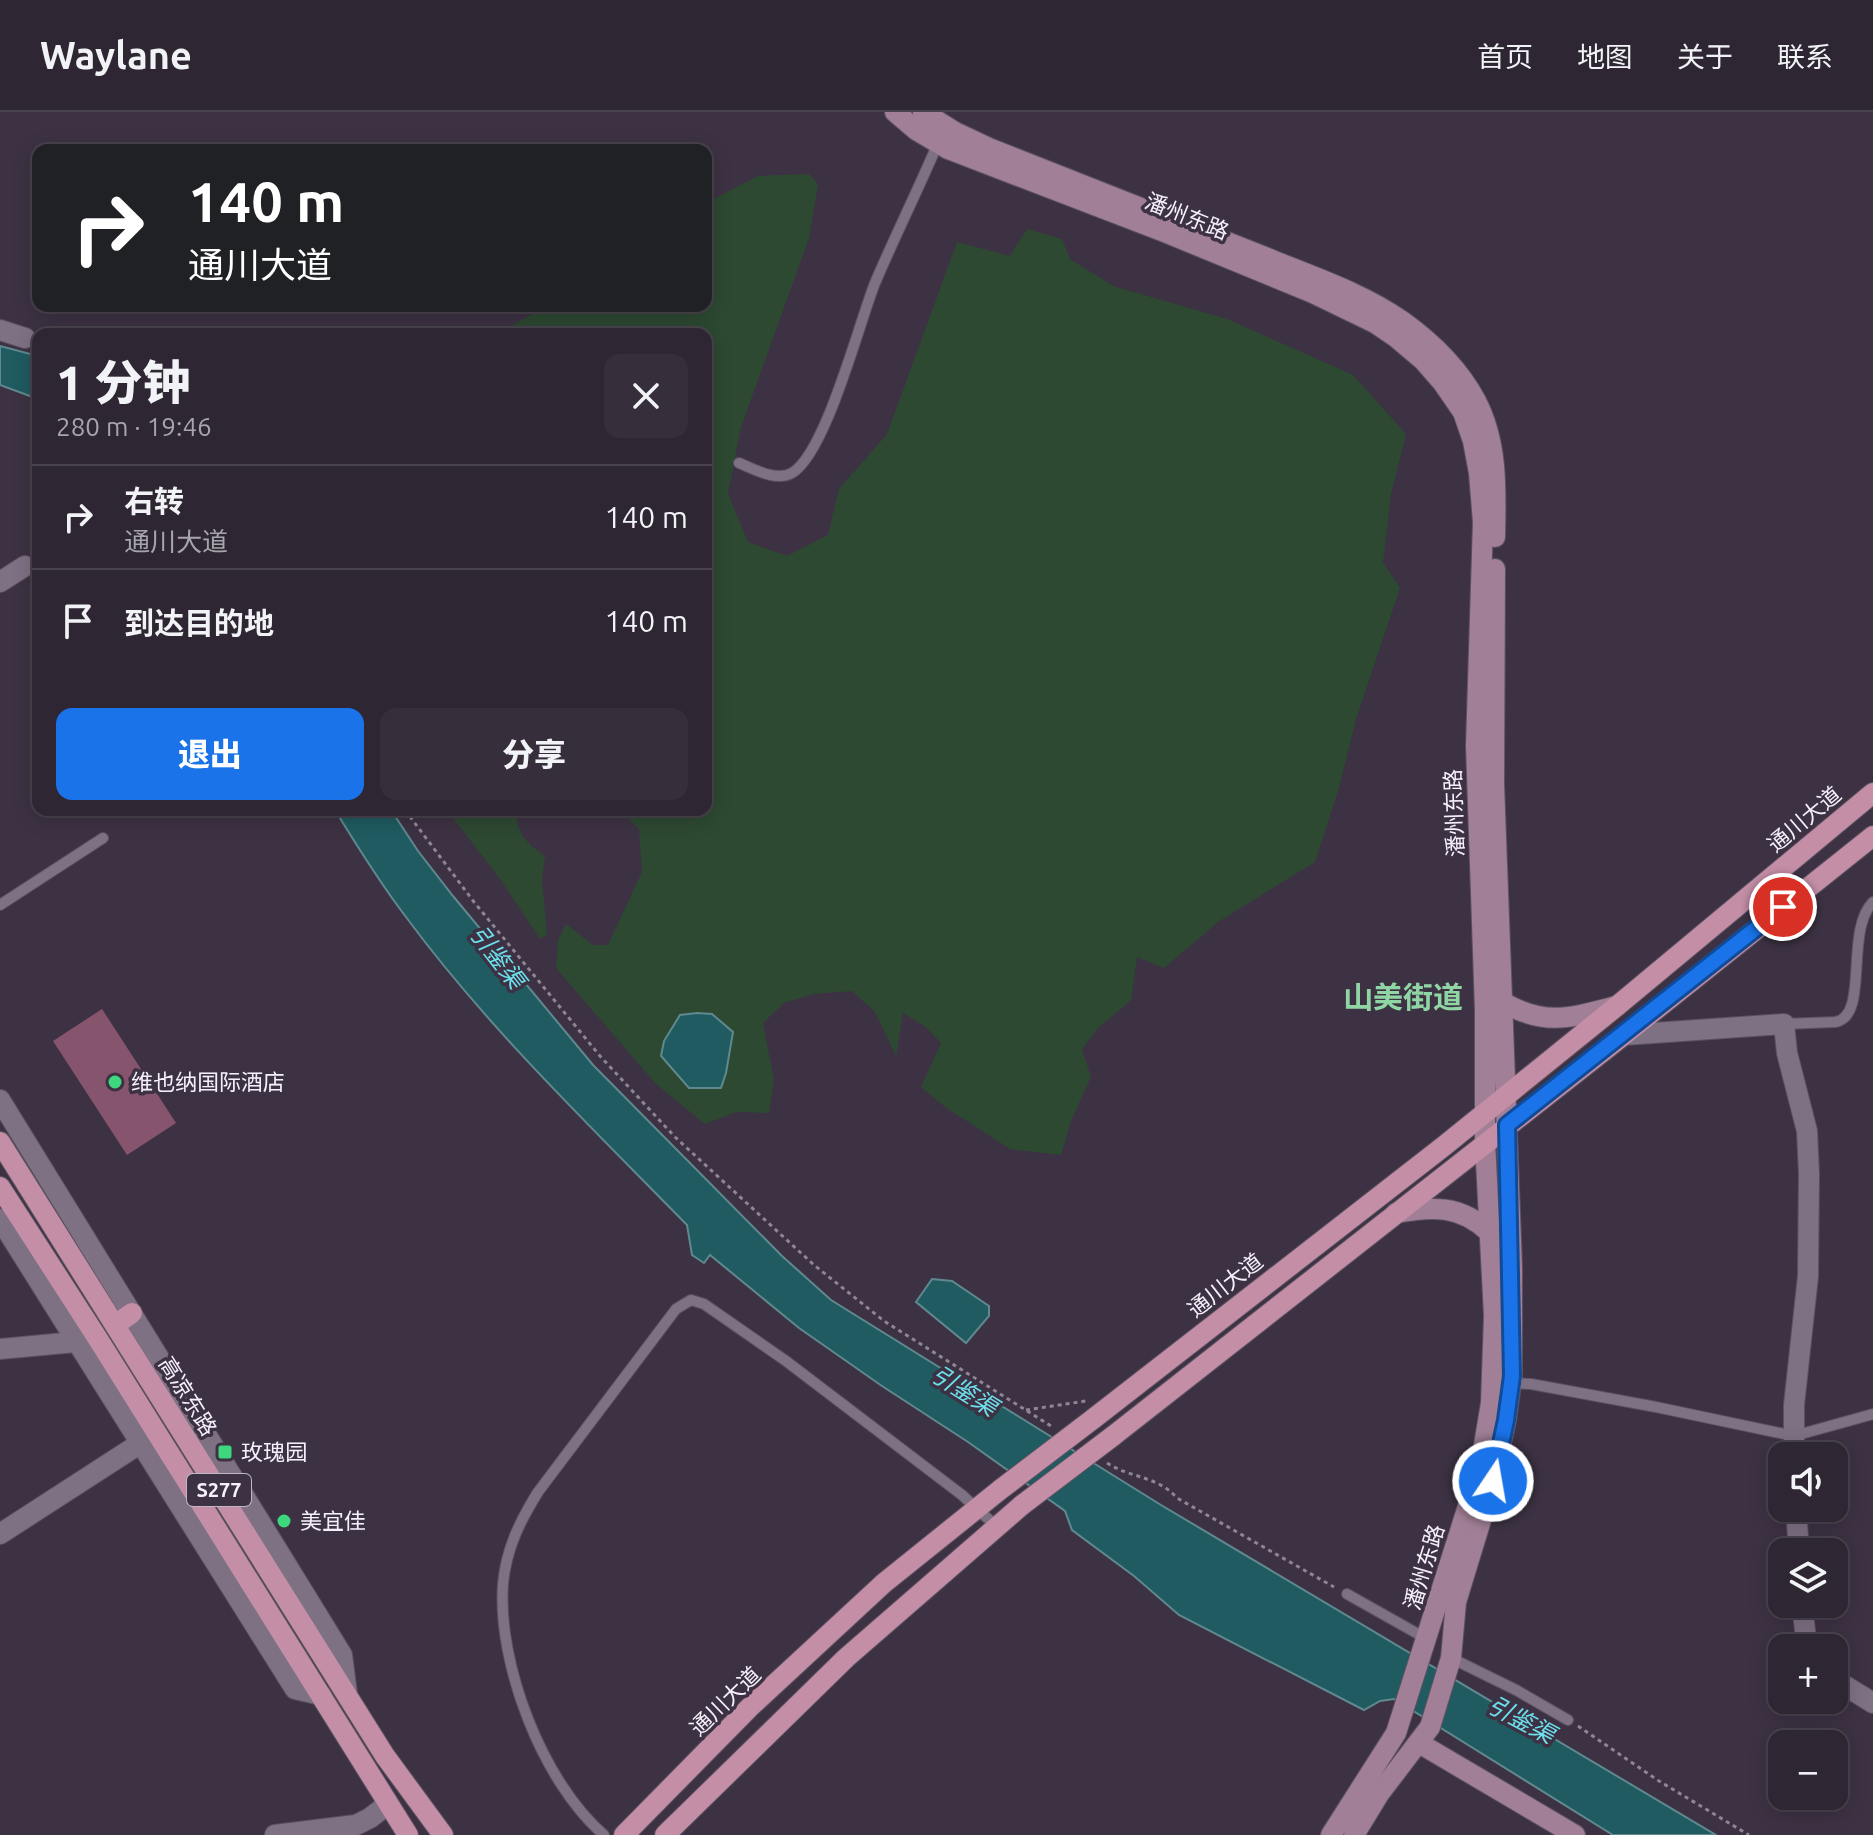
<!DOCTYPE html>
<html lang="zh">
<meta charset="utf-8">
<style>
:root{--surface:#2e2632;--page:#362e3a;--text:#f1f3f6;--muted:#a7a5ac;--line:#49434d;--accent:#1a73e8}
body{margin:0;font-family:Ubuntu,"Noto Sans SC",sans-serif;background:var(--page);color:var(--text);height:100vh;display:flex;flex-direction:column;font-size:30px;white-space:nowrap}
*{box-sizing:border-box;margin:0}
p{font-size:26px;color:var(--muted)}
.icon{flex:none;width:44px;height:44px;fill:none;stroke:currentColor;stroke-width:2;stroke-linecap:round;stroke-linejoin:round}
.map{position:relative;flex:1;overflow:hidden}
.side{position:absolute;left:32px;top:216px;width:680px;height:488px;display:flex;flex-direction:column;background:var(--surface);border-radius:16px;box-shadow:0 4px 20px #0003,0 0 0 2px var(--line)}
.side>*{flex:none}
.top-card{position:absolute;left:32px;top:32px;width:680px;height:168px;border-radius:16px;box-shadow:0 4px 20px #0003,0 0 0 2px var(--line);background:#202124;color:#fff;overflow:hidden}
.tools{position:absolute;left:1768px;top:1330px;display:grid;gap:16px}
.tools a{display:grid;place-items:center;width:80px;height:80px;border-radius:16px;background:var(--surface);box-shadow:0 4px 20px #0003,0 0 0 2px var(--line);font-size:40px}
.pin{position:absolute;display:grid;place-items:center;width:68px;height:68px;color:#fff;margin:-34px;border:4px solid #fff;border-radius:50%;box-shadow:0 2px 8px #0007}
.me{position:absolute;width:88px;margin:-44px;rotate:12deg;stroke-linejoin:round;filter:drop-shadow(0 0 6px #0008)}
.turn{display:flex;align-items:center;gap:28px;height:168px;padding:0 24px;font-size:36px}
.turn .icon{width:104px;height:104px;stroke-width:2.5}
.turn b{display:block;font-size:56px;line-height:68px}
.round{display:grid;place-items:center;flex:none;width:84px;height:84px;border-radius:16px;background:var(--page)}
.overview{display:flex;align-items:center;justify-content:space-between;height:136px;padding:0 24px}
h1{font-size:48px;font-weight:800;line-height:60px}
.primary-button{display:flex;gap:16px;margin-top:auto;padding:16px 24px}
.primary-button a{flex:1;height:92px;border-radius:16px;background:var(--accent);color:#fff;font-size:32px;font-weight:800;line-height:92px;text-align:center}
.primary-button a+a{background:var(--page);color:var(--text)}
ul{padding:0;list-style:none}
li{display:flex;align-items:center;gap:24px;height:104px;padding:0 24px;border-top:2px solid var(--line)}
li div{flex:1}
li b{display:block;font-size:30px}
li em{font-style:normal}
header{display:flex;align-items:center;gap:48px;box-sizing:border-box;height:112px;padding:0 40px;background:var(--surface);border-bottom:2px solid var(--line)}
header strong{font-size:38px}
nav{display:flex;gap:44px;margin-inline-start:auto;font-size:28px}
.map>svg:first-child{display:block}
.green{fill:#2d4932}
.water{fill:#1f5b61;stroke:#60888f;stroke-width:2}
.building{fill:#87546d}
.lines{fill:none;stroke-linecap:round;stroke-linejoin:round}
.lane-casing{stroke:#5b5260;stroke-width:12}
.street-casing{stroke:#5b5260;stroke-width:22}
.secondary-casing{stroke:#5b5260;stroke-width:22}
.primary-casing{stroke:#5b5260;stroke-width:22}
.path{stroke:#8f8594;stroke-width:3;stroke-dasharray:4 4;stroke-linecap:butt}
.lane{stroke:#7e7184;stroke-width:10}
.street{stroke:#7e7184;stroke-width:20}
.secondary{stroke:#a17f96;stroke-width:20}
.primary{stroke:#c48ea7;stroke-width:20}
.primary-bridge-casing{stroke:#5b5260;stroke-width:22;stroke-linecap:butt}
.primary-bridge{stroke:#c48ea7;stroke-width:20}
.route-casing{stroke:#114b97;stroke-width:20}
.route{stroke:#1a73e8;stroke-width:14}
.poi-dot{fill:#3ed77d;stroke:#3d3243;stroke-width:3}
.labels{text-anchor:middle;stroke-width:7;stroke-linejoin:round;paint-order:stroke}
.shield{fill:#3d3243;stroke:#bfb7c4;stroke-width:2}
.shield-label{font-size:20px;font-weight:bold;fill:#f7f0fb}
.street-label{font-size:22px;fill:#f7f0fb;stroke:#3d3243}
.poi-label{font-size:22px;fill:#f7f0fb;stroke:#3d3243;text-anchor:start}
.water-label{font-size:24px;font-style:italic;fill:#6ce1ed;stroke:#3d3243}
.district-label{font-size:30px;font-weight:bold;fill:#90d6a4;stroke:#3d3243}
</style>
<header>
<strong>Waylane</strong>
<nav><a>首页</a><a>地图</a><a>关于</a><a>联系</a></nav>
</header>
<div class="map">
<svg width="1873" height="1723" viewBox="0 0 1873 1723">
<rect width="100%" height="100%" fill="#3d3243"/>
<g class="green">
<polygon points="809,62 818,72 809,126 741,315 728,382 748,430 787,444 828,423 839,377 887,322 957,130 1010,144 1027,117 1062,127 1070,147 1113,174 1227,207 1353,263 1406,322 1391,382 1383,450 1400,476 1357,604 1339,676 1315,750 1218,810 1164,856 1137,845 1131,888 1098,916 1082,937 1091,965 1071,1009 1061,1043 1010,1037 945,995 921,975 941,931 926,915 903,901 896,944 875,900 852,879 813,882 784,891 763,911 774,968 769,1001 736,1000 705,1012 656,972 556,856 558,828 566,812 593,833 608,833 642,760 639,717 620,698 706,698 706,222 496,222 547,194 706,194 706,91 758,64"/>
<path d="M447 698H516C516 721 527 732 545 744L542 768 547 822 540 827 500 767Z"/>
</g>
<g class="water">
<polygon points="0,234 38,244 38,287 0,273"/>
<path d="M335 698H391L418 739 453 784 593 953 782 1144 831 1188 1161 1393 1716 1723H1613L1394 1587 1380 1589 1364 1598 1179 1503 1134 1464 1072 1418 1065 1399 968 1330 882 1274 799 1216 710 1143 704 1151 692 1143 687 1113C590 1014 488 916 406 805 380 771 357 734 335 698Z"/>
<polygon points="697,901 712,902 733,920 726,961 721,976 689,976 661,944 664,929 680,903"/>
<polygon points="932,1167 952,1169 989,1194 989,1204 966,1231 916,1190"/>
</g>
<polygon class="building" points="102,897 176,1011 127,1043 53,929"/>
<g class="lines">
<defs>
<g id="lane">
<path d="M739 351C754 357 776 370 792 361 826 341 859 211 875 171 895 124 918 78 938 31"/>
<polyline points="0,793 103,726"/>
<path d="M1784 912 1835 910C1870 905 1844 819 1873 790"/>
<polyline points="1507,1271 1531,1272 1656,1295 1794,1324 1873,1302"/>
<polyline points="1347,1482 1427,1527"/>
<polyline points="1451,1546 1516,1578 1568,1608"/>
<path d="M604 1723C543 1671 497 1552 503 1472 506 1437 520 1409 538 1380L676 1197 691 1188 704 1192 786 1249 962 1383 997 1415"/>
</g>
<g id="street">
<polyline points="0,218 25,226"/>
<polyline points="0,470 25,454"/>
<polyline points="1624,923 1784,912 1787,941 1807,1019 1809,1062 1808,1164 1794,1293 1794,1344"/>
<polyline points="0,988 342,1543 347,1582"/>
<polyline points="0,1107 295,1577 321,1583"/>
<polyline points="0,1237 86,1229"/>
<polyline points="1796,1396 1799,1440"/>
<polyline points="0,1422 150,1325"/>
<polyline points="1802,1492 1807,1536"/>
<polyline points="1834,1567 1873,1591"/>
<polyline points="275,1723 356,1713 370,1706 388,1692"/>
</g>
<g id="secondary">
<polyline points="895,0 916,18 948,37 1167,121 1313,181 1375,211 1397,226 1423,248 1443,271 1463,300 1473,329 1479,361 1483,410 1476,634 1485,899 1485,1030 1494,1204 1491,1291 1484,1333 1468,1394 1396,1621 1331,1723"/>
<path d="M923 0 955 20 989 36C1081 72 1173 108 1265 145 1310 164 1361 180 1402 209 1430 229 1459 257 1476 289 1498 331 1496 379 1495 425"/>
<path d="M1501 889C1544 915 1570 906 1617 894"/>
<path d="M1396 1101C1432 1094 1461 1093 1489 1120"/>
<polyline points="1419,1631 1575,1723"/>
<polyline points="1354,1723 1379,1682 1430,1615 1451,1546 1456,1490 1493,1369 1506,1308 1512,1264 1512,1155 1494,672 1495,457"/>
</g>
<g id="primary">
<polyline points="0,1030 385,1644 443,1723"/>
<polyline points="0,1075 98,1227 408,1723"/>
<polyline points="115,1213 132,1201"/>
<polyline points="1093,1307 1444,1034 1617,894 1873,681"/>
<polyline points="1113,1324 1624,923 1873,724"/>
<polyline points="624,1723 750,1595 884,1471 1001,1377"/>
<polyline points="665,1723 846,1546 1022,1393"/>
</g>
</defs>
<use href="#lane" class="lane-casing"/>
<use href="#street" class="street-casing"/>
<use href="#secondary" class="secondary-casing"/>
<use href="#primary" class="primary-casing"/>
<g class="path">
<polyline points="405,698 474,790 600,944 675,1025 814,1153 884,1209 1051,1314"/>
<polyline points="1026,1298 1086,1289"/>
<path d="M1107 1351C1130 1366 1158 1364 1177 1386L1334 1475"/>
<polyline points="1578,1614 1659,1669 1749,1723"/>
</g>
<use href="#lane" class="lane"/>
<use href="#street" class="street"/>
<use href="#secondary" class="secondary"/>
<use href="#primary" class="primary"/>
<defs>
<g id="primary-bridge">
<polyline points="1001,1377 1093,1307"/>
<polyline points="1022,1393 1113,1324"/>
</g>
</defs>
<use href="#primary-bridge" class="primary-bridge-casing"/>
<use href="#primary-bridge" class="primary-bridge"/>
</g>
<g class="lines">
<defs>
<polyline id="route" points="1493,1369 1506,1308 1512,1264 1507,1013 1783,795"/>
</defs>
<use href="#route" class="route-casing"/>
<use href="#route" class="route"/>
</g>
<g class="poi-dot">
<circle cx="115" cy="970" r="8"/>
<rect x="217" y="1332" width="16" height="16" rx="4"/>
<circle cx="284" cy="1409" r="8"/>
</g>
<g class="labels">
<rect class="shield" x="187" y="1362" width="64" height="32" rx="6"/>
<g class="shield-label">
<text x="219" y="1385">S277</text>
</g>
<g class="street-label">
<text transform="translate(1187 104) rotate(22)" y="8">潘州东路</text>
<text transform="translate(1454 701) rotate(-92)" y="8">潘州东路</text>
<text transform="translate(1804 707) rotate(-40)" y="8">通川大道</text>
<text transform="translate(1225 1173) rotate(-38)" y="8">通川大道</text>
<text transform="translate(188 1284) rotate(58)" y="8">高凉东路</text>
<text transform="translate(1424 1455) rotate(-73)" y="8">潘州东路</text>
<text transform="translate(725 1589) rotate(-44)" y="8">通川大道</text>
</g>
<g class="poi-label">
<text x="131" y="978">维也纳国际酒店</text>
<text x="241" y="1348">玫瑰园</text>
<text x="300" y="1417">美宜佳</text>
</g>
<g class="water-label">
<text transform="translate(497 845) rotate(52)" y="8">引鉴渠</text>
<text transform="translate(964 1279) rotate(32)" y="8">引鉴渠</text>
<text transform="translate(1521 1608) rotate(28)" y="8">引鉴渠</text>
</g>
<g class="district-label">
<text x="1403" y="896">山美街道</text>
</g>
</g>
</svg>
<div class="tools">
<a><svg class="icon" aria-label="sound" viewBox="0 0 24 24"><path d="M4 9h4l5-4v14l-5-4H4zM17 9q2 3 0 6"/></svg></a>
<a><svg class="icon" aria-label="layers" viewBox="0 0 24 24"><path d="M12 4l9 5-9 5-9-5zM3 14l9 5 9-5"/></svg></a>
<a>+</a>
<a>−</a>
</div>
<div class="pin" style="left:1783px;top:795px;background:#d93025"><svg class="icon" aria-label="arrive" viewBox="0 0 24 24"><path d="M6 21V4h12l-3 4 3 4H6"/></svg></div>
<svg class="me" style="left:1493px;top:1369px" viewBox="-20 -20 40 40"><circle r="17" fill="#1a73e8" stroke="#fff" stroke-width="3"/><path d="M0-11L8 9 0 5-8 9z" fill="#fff"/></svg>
<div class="top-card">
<div class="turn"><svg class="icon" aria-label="right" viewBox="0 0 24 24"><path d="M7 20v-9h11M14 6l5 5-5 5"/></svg><div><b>140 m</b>通川大道</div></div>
</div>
<section class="side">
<div class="overview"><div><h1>1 分钟</h1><p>280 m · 19:46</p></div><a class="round"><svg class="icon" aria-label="close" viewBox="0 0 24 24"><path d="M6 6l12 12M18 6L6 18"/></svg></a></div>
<ul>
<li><svg class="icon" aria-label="right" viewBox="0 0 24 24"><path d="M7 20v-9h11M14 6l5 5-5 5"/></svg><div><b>右转</b><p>通川大道</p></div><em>140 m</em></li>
<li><svg class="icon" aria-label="arrive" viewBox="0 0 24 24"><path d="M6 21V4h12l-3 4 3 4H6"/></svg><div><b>到达目的地</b></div><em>140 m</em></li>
</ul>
<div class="primary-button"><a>退出</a><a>分享</a></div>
</section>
</div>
